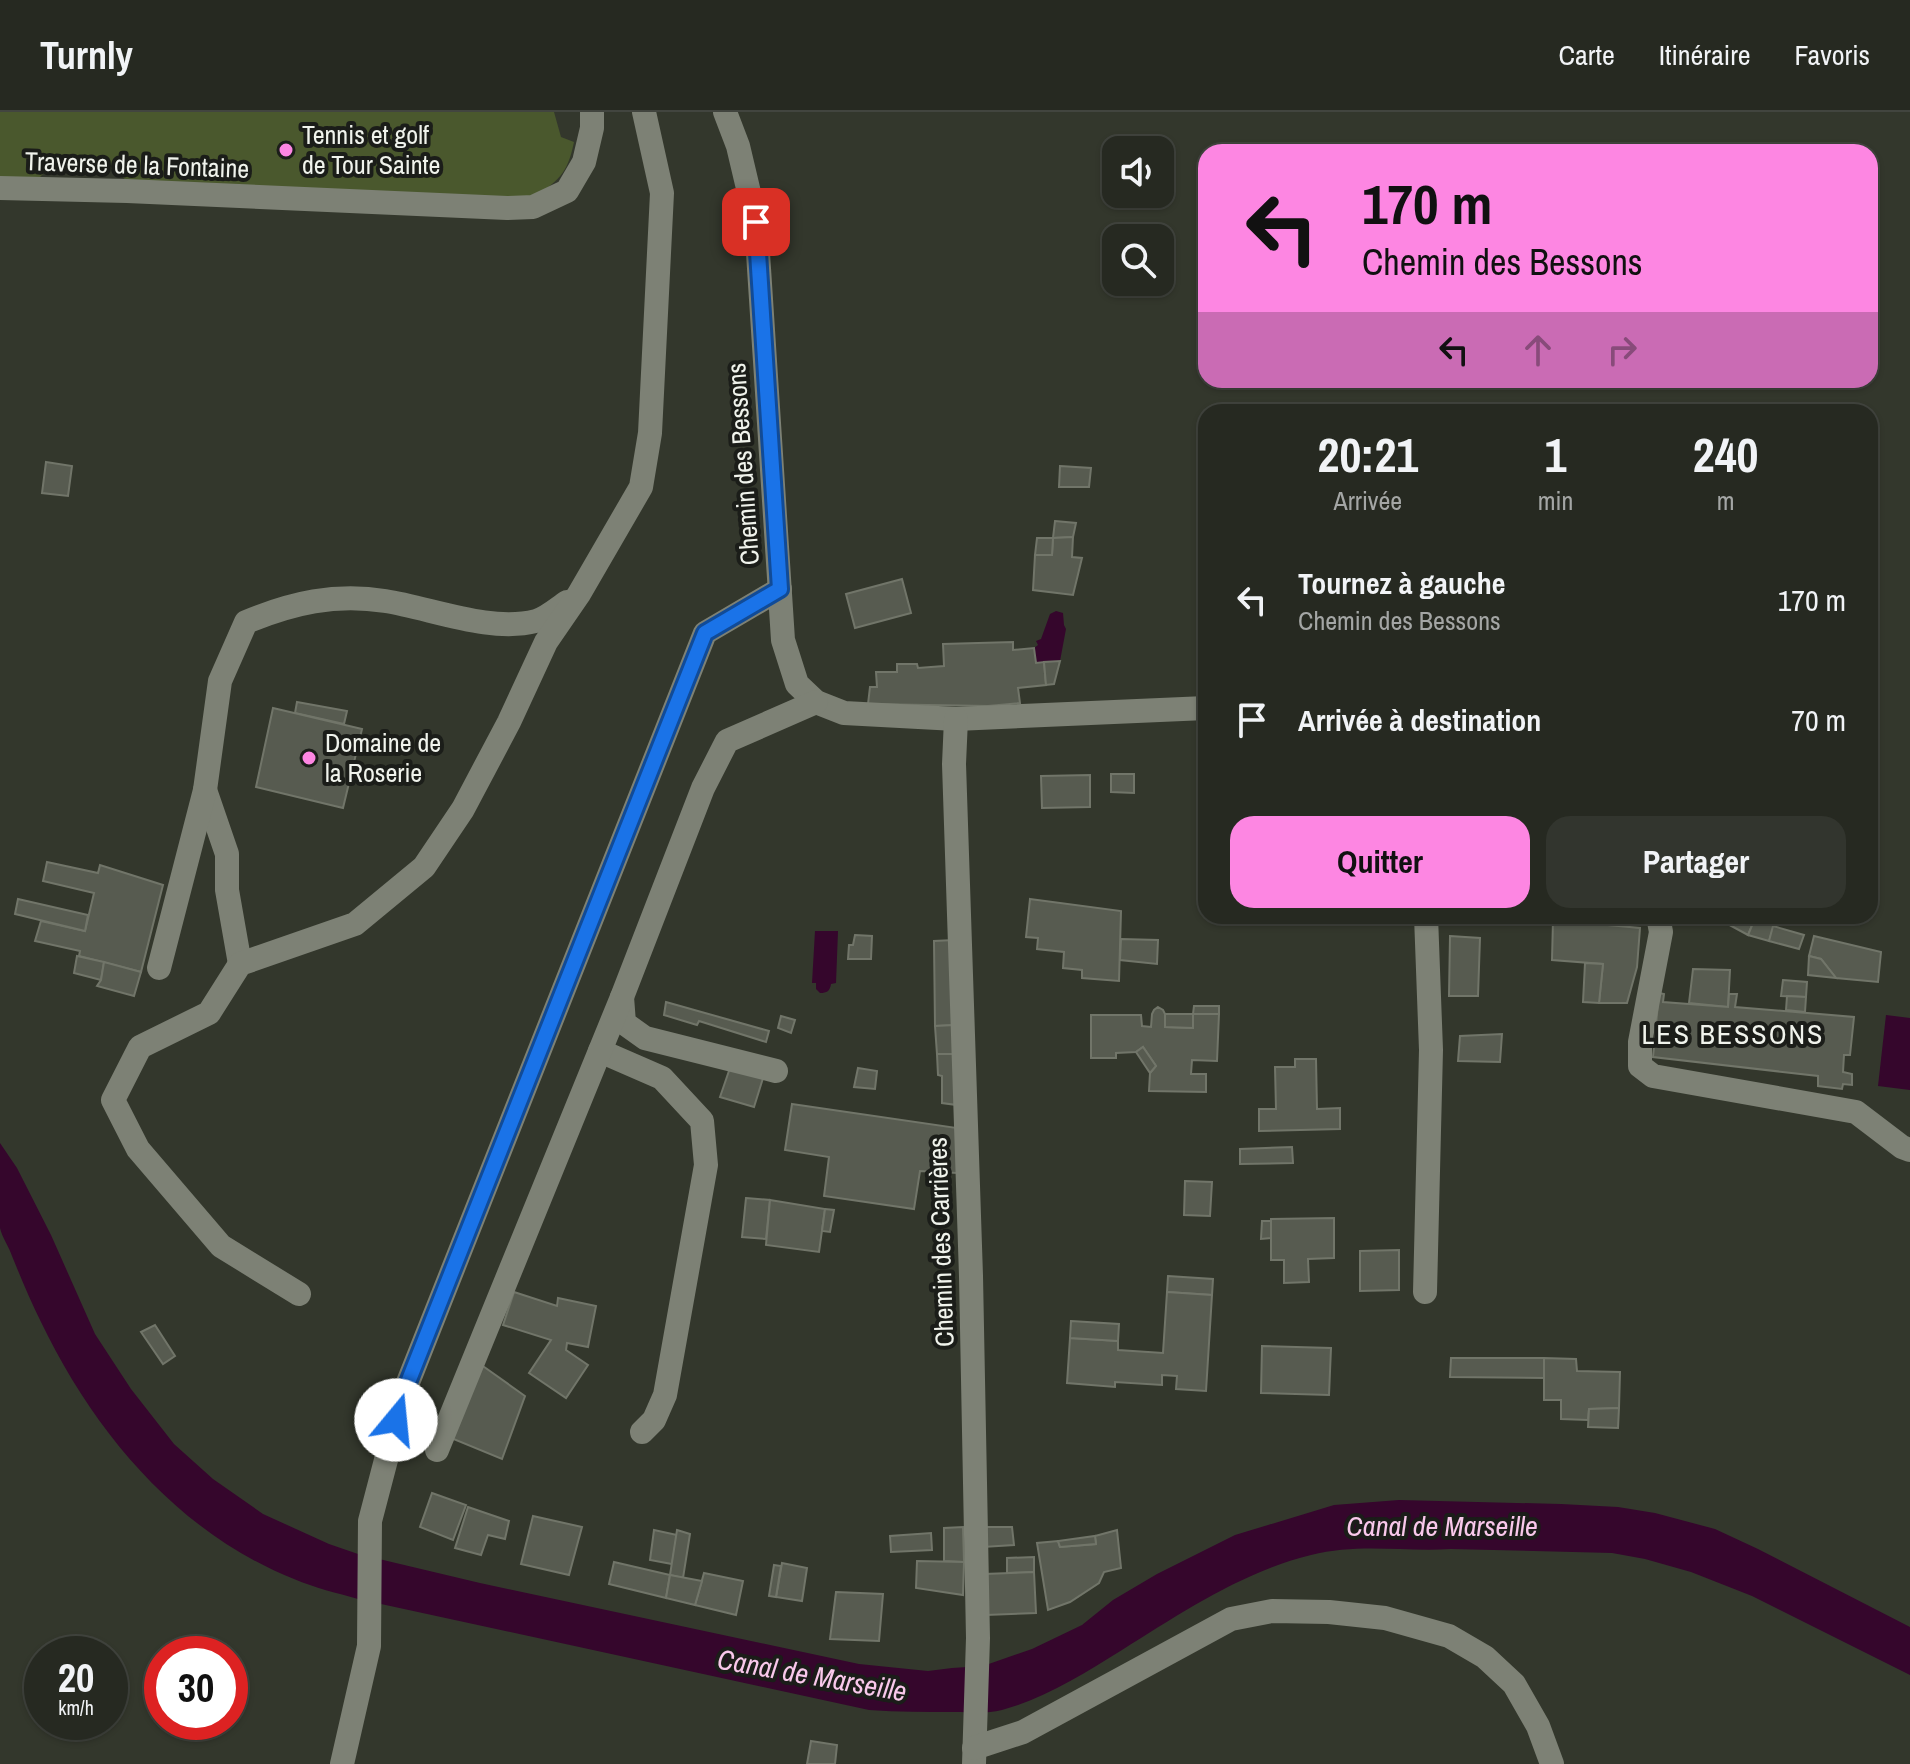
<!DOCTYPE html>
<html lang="fr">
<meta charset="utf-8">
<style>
:root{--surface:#262921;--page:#32352e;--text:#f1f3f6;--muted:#a4a6a5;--line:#42453f;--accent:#fd86e2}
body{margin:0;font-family:"Archivo Narrow",sans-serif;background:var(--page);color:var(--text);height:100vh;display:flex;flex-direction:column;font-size:30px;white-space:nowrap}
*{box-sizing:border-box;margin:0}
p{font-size:26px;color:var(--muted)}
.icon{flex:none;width:44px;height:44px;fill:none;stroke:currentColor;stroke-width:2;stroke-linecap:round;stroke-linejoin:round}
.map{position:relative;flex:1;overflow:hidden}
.details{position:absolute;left:1198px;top:292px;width:680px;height:520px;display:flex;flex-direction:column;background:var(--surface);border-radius:24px;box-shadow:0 2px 6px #0004,0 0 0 2px var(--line)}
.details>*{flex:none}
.top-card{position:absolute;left:1198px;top:32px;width:680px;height:244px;border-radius:24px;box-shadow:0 2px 6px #0004,0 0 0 2px var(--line);background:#fd86e2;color:#111;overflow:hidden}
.fabs{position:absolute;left:1102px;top:24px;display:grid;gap:16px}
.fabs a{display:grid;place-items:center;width:72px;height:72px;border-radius:16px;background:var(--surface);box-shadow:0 2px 6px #0004,0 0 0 2px var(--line);font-size:40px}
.speed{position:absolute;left:24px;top:1524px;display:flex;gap:16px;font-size:40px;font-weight:700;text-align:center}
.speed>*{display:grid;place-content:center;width:104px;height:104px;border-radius:50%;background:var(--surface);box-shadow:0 2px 6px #0004,0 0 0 2px var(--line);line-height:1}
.speed small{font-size:20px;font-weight:400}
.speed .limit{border:12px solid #d22;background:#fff;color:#111}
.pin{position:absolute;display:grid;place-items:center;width:68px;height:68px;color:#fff;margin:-34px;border-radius:16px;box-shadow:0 4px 12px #0006}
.me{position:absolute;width:88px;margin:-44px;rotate:17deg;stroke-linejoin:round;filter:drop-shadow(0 0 6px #0008)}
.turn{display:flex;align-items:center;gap:28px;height:168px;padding:0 32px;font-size:36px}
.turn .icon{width:104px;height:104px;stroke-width:2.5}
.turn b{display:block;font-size:56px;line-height:68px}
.lanes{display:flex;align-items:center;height:76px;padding:0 32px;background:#0003;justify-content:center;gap:40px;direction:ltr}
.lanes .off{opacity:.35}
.eta{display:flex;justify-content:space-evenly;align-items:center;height:136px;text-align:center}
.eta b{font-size:48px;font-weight:700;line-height:56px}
.button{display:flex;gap:16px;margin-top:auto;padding:16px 32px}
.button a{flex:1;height:92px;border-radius:24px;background:var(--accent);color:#111;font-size:32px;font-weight:700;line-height:92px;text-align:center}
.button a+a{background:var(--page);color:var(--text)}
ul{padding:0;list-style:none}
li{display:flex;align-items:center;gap:24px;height:120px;padding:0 32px}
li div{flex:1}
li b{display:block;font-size:30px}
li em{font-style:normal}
header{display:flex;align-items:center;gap:48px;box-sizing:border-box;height:112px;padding:0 40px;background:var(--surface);border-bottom:2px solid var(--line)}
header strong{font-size:38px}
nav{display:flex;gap:44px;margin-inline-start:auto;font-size:28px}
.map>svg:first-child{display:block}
.green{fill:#4a582d}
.water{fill:#35062c}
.building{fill:#575b50;stroke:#717569;stroke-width:2}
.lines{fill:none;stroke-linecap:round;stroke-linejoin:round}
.minor{stroke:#7d8175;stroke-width:24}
.route-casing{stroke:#114b97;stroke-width:20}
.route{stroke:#1a73e8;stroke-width:14}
.poi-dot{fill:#fd86e2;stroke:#1b1d19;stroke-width:3}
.labels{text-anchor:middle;stroke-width:8;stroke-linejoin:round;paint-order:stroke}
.poi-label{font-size:26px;fill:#f0f3ec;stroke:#1b1d19;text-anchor:start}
.street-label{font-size:26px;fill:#f0f3ec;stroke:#1b1d19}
.neighbourhood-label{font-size:28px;letter-spacing:2px;fill:#f0f3ec;stroke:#1b1d19}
.water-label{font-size:28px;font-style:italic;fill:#f9c8eb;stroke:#1b1d19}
</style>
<header>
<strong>Turnly</strong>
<nav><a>Carte</a><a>Itinéraire</a><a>Favoris</a></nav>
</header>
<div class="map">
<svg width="1910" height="1652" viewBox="0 0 1910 1652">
<rect width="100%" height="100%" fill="#33372c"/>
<path class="green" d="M0 0H554L561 25 574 30C567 64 558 68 531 88L128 70 114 57 51 54 34 71H0Z"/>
<g class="water">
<polygon points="1056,499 1063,501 1064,513 1066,517 1060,549 1036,551 1034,536 1038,533 1036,529 1041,527 1050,502"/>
<path d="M815 819H838L836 871 831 872C830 879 827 881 820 881L816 877V871H812Z"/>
<polygon points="1886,903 1910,906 1910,978 1878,974"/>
<path d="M0 1031 17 1056 51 1123 95 1222 131 1277 174 1332 213 1367 263 1402 329 1432 358 1442 480 1471 859 1552 928 1559 952 1556 983 1554 1032 1537 1082 1513 1113 1488 1157 1462 1235 1423 1334 1393 1399 1388 1561 1392 1618 1395 1655 1401 1715 1417 1758 1437 1910 1515V1563L1752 1484 1691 1460 1645 1447 1612 1441 1451 1437C1404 1440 1358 1431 1311 1443 1242 1460 1181 1501 1122 1538 1083 1562 1046 1586 1002 1598 986 1602 971 1600 954 1600 925 1600 898 1600 869 1598L358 1487C337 1481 315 1476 294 1467 178 1421 94 1320 41 1210 30 1188 21 1166 12 1144 9 1135 2 1125 0 1116 0 1109 0 1099 0 1092 0 1071 0 1051 0 1031Z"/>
</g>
<g class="building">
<polygon points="46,350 72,354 68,384 42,381"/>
<polygon points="1060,354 1091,356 1089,375 1059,375"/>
<polygon points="1055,409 1076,411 1073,425 1053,426"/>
<polygon points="1073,425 1072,445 1082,446 1073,483 1033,478 1035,443 1052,443 1053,426"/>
<polygon points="1037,426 1053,426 1052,443 1035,443"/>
<polygon points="902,467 911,501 855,516 846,482"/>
<polygon points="1013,530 1013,538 1034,536 1036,551 1044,550 1046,573 1018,576 1020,591 988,594 868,592 870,575 877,575 876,560 897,560 897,552 917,552 918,556 944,554 943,532"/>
<polygon points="1060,549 1054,572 1046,573 1044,550"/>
<polygon points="297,590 347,599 344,612 295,601"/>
<polygon points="273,596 362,617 343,696 256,675"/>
<polygon points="1111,662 1134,662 1134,681 1111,680"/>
<polygon points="1090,663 1090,695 1042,696 1041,664"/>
<polygon points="1203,670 1206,670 1206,727 1202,727"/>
<polygon points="47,750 98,761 100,753 163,773 141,860 79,844 80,839 35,829 41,809 85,819 94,781 43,769"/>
<polygon points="18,787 88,803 85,819 15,802"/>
<polygon points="1030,787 1121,799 1119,869 1082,866 1082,858 1063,856 1064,840 1037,837 1038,826 1026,825"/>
<polygon points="1713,804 1756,804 1748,823"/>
<polygon points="1756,804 1777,804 1769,829 1748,823"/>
<polygon points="1553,808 1640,816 1637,855 1627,891 1599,891 1603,852 1552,848"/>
<polygon points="1773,814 1804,823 1799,837 1769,829"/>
<polygon points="855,823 872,824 871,847 848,847 849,833 853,833"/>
<polygon points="1450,824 1480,826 1478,884 1449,884"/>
<polygon points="1814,824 1881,840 1878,870 1836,866 1821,847 1809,844"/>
<polygon points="1121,827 1158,828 1157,852 1120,848"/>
<polygon points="954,828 955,913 935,914 934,829"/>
<polygon points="77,844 104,850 101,868 74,861"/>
<polygon points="1809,844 1821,847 1836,866 1808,863"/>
<polygon points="104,850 141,860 134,884 97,874 101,868"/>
<polygon points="1585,851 1603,852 1599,891 1583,890"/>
<polygon points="1693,857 1730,858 1728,895 1689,891"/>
<polygon points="1783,868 1807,870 1806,885 1781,884"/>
<polygon points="1659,881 1664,882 1663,890 1728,895 1729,882 1737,882 1735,895 1854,905 1850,943 1844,943 1843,960 1852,962 1852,973 1843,972 1842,977 1818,974 1818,964 1653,945"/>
<polygon points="1787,884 1806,885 1805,900 1786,898"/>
<polygon points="666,890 769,919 766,930 699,909 697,913 664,903"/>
<polygon points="1194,894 1219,894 1219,902 1193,902"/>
<polygon points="1158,895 1163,898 1165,902 1165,915 1193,916 1193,902 1219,902 1217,949 1192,948 1191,962 1206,962 1206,980 1149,979 1150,961 1156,954 1143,935 1136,940 1116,941 1116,946 1091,946 1091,903 1141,903 1142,914 1151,915 1152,902 1154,898"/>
<polygon points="1165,902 1193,902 1193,916 1165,915"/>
<polygon points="781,904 795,908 791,921 778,916"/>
<polygon points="955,913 956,942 937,942 935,914"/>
<polygon points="1502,922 1500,950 1458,949 1460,924"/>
<polygon points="1143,935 1156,954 1150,961 1136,940"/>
<polygon points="937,942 956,942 957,993 942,991 942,964 938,963"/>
<polygon points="1295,947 1316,947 1317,997 1340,996 1340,1017 1259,1019 1259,997 1276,997 1275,955 1295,955"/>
<polygon points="731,953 764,963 754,995 720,985"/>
<polygon points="858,956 877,959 875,977 854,975"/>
<polygon points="792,992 957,1016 957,1061 920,1059 914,1097 824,1084 829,1045 785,1038"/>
<polygon points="1292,1035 1293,1051 1240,1052 1240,1037"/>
<polygon points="1185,1069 1212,1070 1210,1104 1184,1103"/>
<polygon points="746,1086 770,1088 766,1127 742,1125"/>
<polygon points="770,1088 825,1097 819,1140 766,1133"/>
<polygon points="825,1097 834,1098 830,1120 822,1119"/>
<polygon points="1334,1106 1334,1146 1308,1147 1309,1170 1284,1171 1284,1148 1271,1148 1271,1107"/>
<polygon points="1262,1109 1271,1109 1271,1126 1261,1127"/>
<polygon points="1399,1138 1399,1178 1360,1179 1360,1139"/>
<polygon points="1168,1164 1213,1167 1212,1183 1167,1180"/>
<polygon points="514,1180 557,1194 558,1186 596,1194 588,1235 567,1231 566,1238 588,1253 566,1286 529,1261 551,1228 503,1213"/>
<polygon points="1167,1180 1212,1183 1206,1279 1176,1277 1177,1264 1162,1263 1162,1273 1115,1270 1115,1275 1067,1271 1070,1226 1118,1229 1118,1238 1163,1241"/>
<polygon points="1071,1209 1119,1212 1118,1229 1070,1226"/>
<polygon points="155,1213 175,1244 163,1252 141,1220"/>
<polygon points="1262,1234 1331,1236 1329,1283 1261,1281"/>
<polygon points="1451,1246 1544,1246 1545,1266 1450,1265"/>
<polygon points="1544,1246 1576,1247 1577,1259 1620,1260 1619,1296 1589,1297 1588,1308 1561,1307 1561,1288 1544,1288"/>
<polygon points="480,1252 525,1284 502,1347 451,1326"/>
<polygon points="1619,1296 1618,1316 1588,1315 1589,1297"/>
<polygon points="432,1381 466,1393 453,1428 420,1415"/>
<polygon points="468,1395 509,1409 505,1427 488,1423 481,1443 455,1436"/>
<polygon points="533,1404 582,1415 569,1463 521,1452"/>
<polygon points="963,1415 964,1450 944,1449 944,1416"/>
<polygon points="983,1415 1012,1415 1014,1433 983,1435"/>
<polygon points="654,1418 677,1423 672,1452 650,1448"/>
<polygon points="677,1418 690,1422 683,1466 670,1463"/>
<polygon points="1117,1418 1121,1456 1104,1460 1099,1471 1070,1490 1048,1498 1037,1431 1058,1429 1060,1435 1096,1432 1095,1424"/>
<polygon points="931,1421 932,1438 891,1440 890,1424"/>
<polygon points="1095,1424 1096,1432 1060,1435 1058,1429"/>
<polygon points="1034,1445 1034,1460 1007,1461 1007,1446"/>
<polygon points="917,1449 964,1450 963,1483 916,1476"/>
<polygon points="614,1450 670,1463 666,1486 609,1472"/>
<polygon points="782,1451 807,1456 802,1489 776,1485"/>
<polygon points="774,1453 781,1454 776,1485 769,1484"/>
<polygon points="1034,1460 1036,1501 986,1503 984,1462"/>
<polygon points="704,1461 743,1469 736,1503 695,1493"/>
<polygon points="670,1463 702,1469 695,1493 666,1486"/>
<polygon points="836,1480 883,1482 879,1529 830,1527"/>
<polygon points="811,1629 837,1633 835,1652 807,1652"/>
</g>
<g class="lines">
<g class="minor">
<polyline points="725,0 738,34 756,110 783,528 797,572 816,590 844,601 956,607 1206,596"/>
<polyline points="0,76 127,79 507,96 533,95 567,79 584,50 592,16 592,0"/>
<polyline points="956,607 954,652 971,1164 978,1526 974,1652"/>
<polyline points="205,678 227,742 227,778 240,852"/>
<polyline points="1658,804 1661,820 1640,930 1640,954 1653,964 1856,1000 1902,1035 1910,1038"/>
<path d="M159 856 205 678 220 569 246 510C292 491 335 481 385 489 431 496 490 521 536 509 547 506 558 496 567 490"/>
<polyline points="622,885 624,911 645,926 776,959"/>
<polyline points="600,939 662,966 702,1009 706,1053 665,1283 654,1308 642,1320"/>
<polyline points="1425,1180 1431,938 1426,804"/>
<polyline points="299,1182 221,1134 138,1037 113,988 140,935 209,901 240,852 355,812 424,755 463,697 509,610 546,530 579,482 641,375 650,321 662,81 644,0"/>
<polyline points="437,1338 622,885 703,676 727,629 816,590"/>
<polyline points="974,1636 1023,1620 1231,1507 1272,1499 1329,1500 1385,1506 1449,1524 1485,1545 1514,1572 1538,1614 1552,1652"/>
<polyline points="342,1652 369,1534 370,1409 403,1283 705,521 780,477"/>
</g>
</g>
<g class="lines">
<defs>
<polyline id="route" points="396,1308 403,1283 705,521 780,477 756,110"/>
</defs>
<use href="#route" class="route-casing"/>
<use href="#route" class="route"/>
</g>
<g class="poi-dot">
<circle cx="286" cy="38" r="8"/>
<circle cx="309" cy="646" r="8"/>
</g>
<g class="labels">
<g class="poi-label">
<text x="302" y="32">Tennis et golf<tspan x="302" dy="30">de Tour Sainte</tspan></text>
<text x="325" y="640">Domaine de<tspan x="325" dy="30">la Roserie</tspan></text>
</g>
<g class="street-label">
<text transform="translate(137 53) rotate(2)" y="9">Traverse de la Fontaine</text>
<text transform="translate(743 352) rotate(-94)" y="9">Chemin des Bessons</text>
<text transform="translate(941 1130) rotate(-92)" y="9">Chemin des Carrières</text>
</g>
<g class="neighbourhood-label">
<text x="1733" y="932">LES BESSONS</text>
</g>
<g class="water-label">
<text x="1442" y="1424">Canal de Marseille</text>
<text transform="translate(812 1563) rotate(10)" y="10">Canal de Marseille</text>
</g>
</g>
</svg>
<div class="fabs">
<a><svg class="icon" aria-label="sound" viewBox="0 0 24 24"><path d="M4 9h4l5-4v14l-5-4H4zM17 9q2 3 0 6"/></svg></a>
<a><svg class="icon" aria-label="search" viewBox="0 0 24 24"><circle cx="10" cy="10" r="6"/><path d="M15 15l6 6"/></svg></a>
</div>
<div class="speed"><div>20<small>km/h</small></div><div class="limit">30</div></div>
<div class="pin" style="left:756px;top:110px;background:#d93025"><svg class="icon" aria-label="arrive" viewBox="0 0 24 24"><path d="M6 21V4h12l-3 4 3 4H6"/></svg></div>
<svg class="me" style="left:396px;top:1308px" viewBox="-20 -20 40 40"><circle r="19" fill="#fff"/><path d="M0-13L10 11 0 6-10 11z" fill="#1a73e8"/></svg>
<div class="top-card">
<div class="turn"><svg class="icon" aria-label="left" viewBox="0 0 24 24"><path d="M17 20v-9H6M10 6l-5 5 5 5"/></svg><div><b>170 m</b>Chemin des Bessons</div></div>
<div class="lanes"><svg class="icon" aria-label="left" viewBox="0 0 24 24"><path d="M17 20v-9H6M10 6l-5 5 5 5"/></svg><svg class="icon off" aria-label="ahead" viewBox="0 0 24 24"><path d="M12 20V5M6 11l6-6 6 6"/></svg><svg class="icon off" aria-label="right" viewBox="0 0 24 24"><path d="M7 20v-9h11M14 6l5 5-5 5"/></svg></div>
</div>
<section class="details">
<div class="eta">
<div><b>20:21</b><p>Arrivée</p></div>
<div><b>1</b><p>min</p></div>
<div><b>240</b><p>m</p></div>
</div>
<ul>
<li><svg class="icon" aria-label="left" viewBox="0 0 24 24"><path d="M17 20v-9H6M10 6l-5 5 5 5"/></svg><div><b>Tournez à gauche</b><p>Chemin des Bessons</p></div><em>170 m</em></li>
<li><svg class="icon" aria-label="arrive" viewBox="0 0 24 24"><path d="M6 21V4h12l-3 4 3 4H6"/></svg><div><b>Arrivée à destination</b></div><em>70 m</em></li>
</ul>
<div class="button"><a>Quitter</a><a>Partager</a></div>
</section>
</div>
